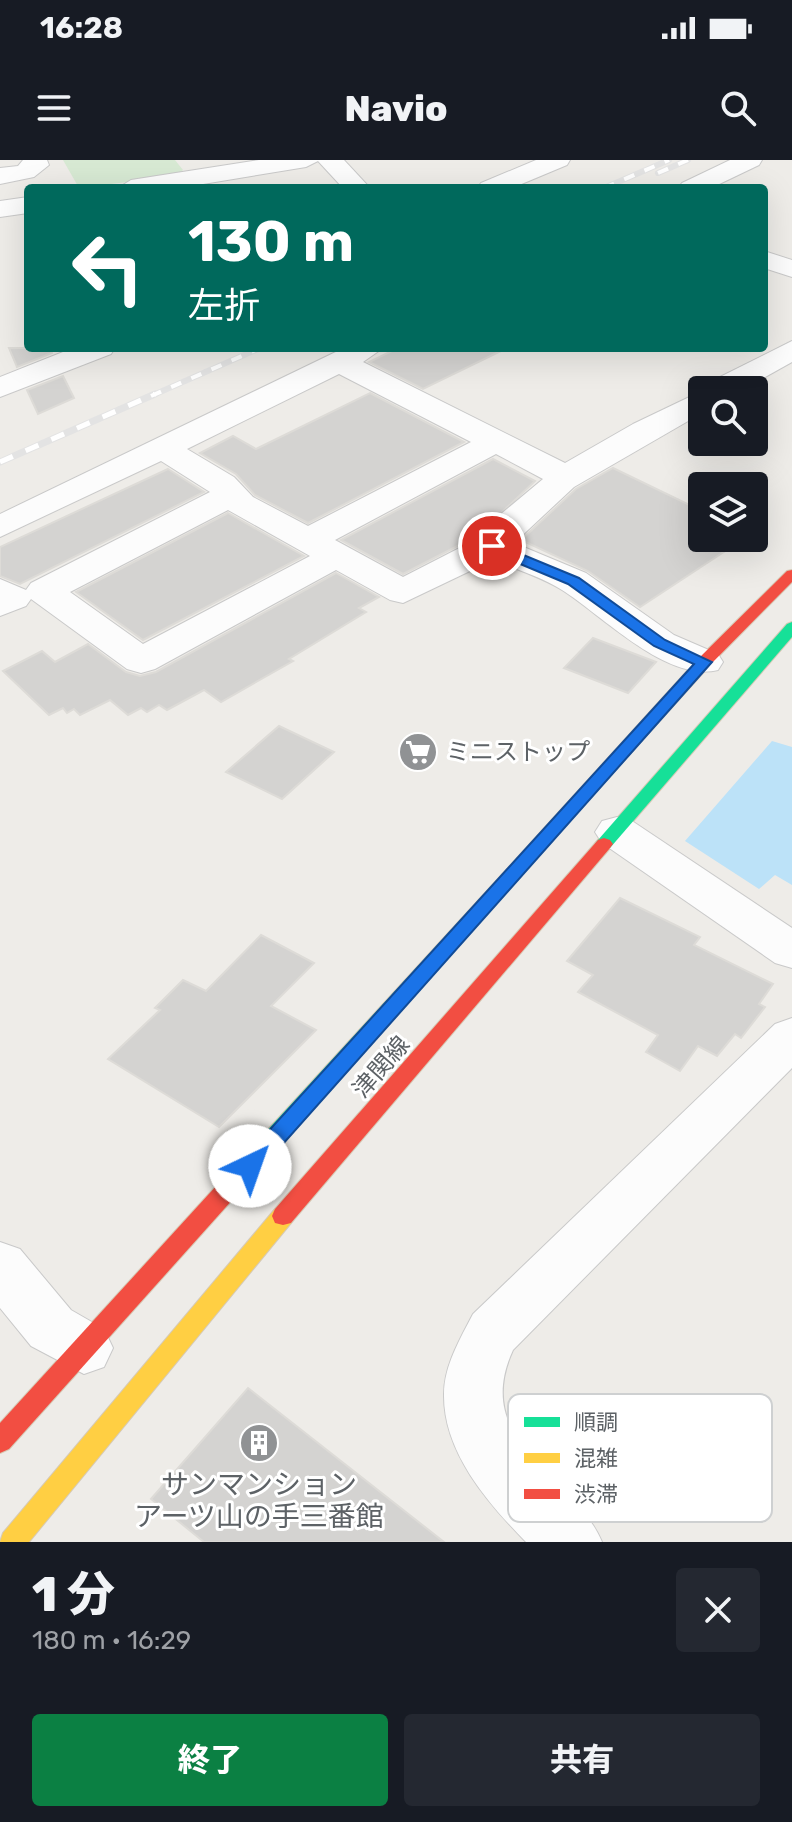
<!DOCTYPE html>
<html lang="ja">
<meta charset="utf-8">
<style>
:root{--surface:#171b24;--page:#242831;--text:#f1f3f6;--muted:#9ea1a6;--accent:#0b8043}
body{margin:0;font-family:Rubik,"Noto Sans JP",sans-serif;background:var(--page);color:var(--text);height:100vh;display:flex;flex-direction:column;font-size:30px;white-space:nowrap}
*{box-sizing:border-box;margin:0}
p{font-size:26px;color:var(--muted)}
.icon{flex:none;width:44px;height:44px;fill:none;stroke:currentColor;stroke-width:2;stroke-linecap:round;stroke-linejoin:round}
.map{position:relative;height:1382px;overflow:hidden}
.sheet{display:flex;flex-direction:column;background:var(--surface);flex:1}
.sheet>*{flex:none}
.banner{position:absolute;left:24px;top:24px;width:744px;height:168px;border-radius:8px;box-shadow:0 8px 32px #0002;background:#00695c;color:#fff;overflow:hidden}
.buttons{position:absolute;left:688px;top:216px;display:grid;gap:16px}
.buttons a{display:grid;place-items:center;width:80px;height:80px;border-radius:8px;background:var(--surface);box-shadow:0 8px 32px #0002;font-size:40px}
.pin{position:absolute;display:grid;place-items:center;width:68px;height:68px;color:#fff;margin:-34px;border:4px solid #fff;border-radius:50%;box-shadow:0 2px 8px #0007}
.me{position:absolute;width:88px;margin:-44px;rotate:42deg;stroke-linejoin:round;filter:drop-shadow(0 0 6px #0008)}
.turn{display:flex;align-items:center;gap:28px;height:168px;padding:0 32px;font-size:36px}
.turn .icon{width:104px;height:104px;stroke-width:2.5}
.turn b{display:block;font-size:56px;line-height:68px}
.round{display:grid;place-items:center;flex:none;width:84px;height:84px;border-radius:8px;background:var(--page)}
.headline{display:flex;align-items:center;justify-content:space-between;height:136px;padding:0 32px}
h1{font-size:48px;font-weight:800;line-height:60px}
.cta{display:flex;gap:16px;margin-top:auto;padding:16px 32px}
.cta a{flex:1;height:92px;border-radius:8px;background:var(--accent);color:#fff;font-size:32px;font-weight:800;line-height:92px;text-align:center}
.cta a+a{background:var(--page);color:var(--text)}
.status{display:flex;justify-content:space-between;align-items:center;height:56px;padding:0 40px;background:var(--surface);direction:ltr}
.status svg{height:22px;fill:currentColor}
header{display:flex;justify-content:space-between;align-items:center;height:104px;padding:0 32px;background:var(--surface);font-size:36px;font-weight:800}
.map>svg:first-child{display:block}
.green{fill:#d7e9d3}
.water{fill:#bce2f8}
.building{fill:#d4d3d1;stroke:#dddbd7;stroke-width:2}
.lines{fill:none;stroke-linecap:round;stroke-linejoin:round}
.street-casing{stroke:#c9c9c9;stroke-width:2}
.fast-casing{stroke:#d6cab6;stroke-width:2}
.slow-casing{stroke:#d6cab6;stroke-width:2}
.jam-casing{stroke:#d6cab6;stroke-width:2}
.street{fill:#fcfcfc;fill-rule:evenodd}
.fast{fill:#16e098;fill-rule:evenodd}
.slow{fill:#ffcf43;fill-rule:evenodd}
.jam{fill:#f24e42;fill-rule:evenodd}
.rail-far1-casing{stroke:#e3e3e3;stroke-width:6}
.rail-casing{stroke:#e3e3e3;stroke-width:7}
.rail-far1{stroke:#fff;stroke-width:4;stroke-dasharray:11;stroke-linecap:butt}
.rail{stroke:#fff;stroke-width:5;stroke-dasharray:14;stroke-linecap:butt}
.route{fill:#1a73e8;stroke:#114b97;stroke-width:2}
.labels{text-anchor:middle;stroke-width:6;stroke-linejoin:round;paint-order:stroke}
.poi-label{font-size:24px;fill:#5d6266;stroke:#fff;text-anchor:start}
.street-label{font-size:24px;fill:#5d6266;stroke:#fff}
.near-poi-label{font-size:28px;fill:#5d6266;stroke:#fff}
.key{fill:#fff;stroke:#ced0d1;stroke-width:2}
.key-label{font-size:22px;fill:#5d6266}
</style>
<div class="status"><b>16:28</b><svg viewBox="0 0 49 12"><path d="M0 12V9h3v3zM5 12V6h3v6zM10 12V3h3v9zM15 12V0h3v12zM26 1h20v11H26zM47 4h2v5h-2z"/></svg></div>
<header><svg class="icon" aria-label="menu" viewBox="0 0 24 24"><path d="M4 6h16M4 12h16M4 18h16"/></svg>Navio<svg class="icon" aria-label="search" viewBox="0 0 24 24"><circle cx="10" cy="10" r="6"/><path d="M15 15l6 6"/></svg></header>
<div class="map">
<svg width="792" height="1382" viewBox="0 0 792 1382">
<rect width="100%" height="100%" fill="#eeece8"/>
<polygon class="green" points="63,0 175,0 183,10 176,16 79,28"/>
<polygon class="water" points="772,581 792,587 792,725 775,715 759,729 685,681"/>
<g class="building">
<polygon points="9,188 50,188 52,193 17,207"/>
<polygon points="398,188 507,188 423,229 369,202"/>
<polygon points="63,216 74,238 38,254 27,230"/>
<polygon points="370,233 464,282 308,363 255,335 236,314 200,293 233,276 256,289"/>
<polygon points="493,299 535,321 477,376 403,414 341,380"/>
<polygon points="613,308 702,351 702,378 745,378 640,447 588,411 521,380 576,329"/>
<polygon points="168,309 204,332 20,424 0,416 0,387"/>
<polygon points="228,353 304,396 143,480 76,432"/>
<polygon points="336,413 379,437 359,448 366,452 289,499 293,501 221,542 204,530 167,550 159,545 147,552 141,548 128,555 110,540 80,555 74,549 67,553 63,548 49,555 3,511 42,491 55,502 88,484 126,512 140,516 156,512"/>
<polygon points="593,478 656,502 628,533 564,508"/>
<polygon points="279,566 334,592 282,639 226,612"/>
<polygon points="620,738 700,777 694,785 773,824 759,844 765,847 741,878 735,874 717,896 698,886 680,911 646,892 658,875 578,832 593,815 567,801"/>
<polygon points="261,775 314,803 271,846 316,870 219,967 108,899 160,850 155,848 183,820 206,831"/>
<polygon points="248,1228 444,1382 204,1382 151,1339"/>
</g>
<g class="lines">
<defs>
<g id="street">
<polygon points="23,0 47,0 49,5 34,17 0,24 0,8 18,6"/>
<polygon points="259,0 344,0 370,28 343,28 318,1 306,7 179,28 118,28 131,20"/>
<polygon points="536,0 570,0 567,5 512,28 477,28 481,23"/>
<polygon points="730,0 762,0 759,5 711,28 678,28 682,23"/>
<polygon points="28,37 28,53 0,57 0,41"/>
<polygon points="764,91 792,100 792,117 764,108"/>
<polygon points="792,181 792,202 742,230 703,230 708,223"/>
<polygon points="73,188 115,188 111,194 0,237 0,217"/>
<path d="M344 188H383L363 202 565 303 633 264 702 231V253L574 327 514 383 586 413 674 475 718 494 723 502 718 510C667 523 602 455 562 430 541 417 515 409 493 400L403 443 390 440 336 410 155 509 141 513 127 509 31 439 26 446 0 456V419L26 430 31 423 210 332 161 301 0 377V354ZM339 214 471 282 308 366 253 337 234 317 187 289ZM496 294 543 319 501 354 479 378 403 417 335 380ZM228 350 310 396 143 484 70 432Z"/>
<polygon points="617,657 632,661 792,768 792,808 775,803 602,683 595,672 602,661"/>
<path d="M792 858V908L513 1190C470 1284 573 1313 602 1382H526C488 1343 443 1292 444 1234 444 1206 460 1179 473 1154L775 864Z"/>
<polygon points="0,1082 20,1089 71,1150 104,1169 113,1188 104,1207 84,1214 31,1186 0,1148"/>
</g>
<g id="fast">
<polygon points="792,462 792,477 610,688 598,688 595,684 598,680 787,464"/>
<polygon points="524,695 533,701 530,705 234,1038 226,1040 218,1038 215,1031 218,1024 518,697"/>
</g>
<polygon id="slow" points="283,1047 291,1049 294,1056 291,1063 29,1382 0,1382 3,1373 275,1049"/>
<g id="jam">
<polygon points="792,410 792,422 710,505 530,705 518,705 515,701 518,697 698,499 787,411"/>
<polygon points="604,678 610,680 613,684 610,688 291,1063 283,1065 275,1063 272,1056 275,1049 598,680"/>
<polygon points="226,1022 234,1024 237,1031 234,1038 9,1289 0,1293 0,1263 218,1024"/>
</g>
</defs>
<use href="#street" class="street-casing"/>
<use href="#fast" class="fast-casing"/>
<use href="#slow" class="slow-casing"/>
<use href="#jam" class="jam-casing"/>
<use href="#street" class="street"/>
<use href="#fast" class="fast"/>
<use href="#slow" class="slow"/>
<use href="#jam" class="jam"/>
<defs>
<g id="rail-far1">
<polyline points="658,13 688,0"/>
<polyline points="604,28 669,0"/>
<polyline points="151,236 260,188"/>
</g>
<polyline id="rail" points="0,302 155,234"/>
</defs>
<use href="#rail-far1" class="rail-far1-casing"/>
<use href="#rail" class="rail-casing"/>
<use href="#rail-far1" class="rail-far1"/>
<use href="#rail" class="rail"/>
</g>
<polygon class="route" points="492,382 579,418 665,480 712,502 258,1012 243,1012 239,1006 243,999 694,504 654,486 568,424 487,390 485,386"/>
<defs>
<symbol id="supermarket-disc" viewBox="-11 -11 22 22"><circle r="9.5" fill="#909294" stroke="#fff"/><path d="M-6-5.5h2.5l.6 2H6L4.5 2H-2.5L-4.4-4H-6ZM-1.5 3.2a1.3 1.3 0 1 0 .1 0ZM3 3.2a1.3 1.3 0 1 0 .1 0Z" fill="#fff"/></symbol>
<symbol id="building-disc" viewBox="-11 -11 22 22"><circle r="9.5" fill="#909294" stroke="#fff"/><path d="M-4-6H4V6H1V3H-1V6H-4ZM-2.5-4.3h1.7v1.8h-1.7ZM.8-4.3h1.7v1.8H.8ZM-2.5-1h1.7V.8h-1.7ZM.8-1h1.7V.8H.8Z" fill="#fff"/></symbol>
</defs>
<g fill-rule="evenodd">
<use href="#supermarket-disc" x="396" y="570" width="44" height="44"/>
<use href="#building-disc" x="237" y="1261" width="44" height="44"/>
</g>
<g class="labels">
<g class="poi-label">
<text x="446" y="600">ミニストップ</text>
</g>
<g class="street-label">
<text transform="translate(381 907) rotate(-49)" y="8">津関線</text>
</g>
<g class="near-poi-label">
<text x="259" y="1334">サンマンション<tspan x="259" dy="32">アーツ山の手三番館</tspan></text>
</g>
</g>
<rect x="508" y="1234" width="264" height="128" rx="12" class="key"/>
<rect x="524" y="1257" width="36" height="10" fill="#16e098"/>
<rect x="524" y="1293" width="36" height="10" fill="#ffcf43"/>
<rect x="524" y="1329" width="36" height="10" fill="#f24e42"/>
<g class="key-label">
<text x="574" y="1270">順調</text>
<text x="574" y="1306">混雑</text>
<text x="574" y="1342">渋滞</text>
</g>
</svg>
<div class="buttons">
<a><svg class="icon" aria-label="search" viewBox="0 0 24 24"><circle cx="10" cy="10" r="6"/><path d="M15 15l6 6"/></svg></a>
<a><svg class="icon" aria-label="layers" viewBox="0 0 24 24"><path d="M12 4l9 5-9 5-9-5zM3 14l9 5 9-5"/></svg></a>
</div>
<div class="pin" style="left:492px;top:386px;background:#d93025"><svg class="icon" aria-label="arrive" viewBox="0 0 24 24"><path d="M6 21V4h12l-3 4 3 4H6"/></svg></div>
<svg class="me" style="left:250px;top:1006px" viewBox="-20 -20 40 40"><circle r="19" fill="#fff"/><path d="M0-13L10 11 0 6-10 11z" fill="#1a73e8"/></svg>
<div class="banner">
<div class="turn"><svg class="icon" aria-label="left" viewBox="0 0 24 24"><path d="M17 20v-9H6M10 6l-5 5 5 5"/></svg><div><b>130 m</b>左折</div></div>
</div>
</div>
<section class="sheet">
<div class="headline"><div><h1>1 分</h1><p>180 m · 16:29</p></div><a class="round"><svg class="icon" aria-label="close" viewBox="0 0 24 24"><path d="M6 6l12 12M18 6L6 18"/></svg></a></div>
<div class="cta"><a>終了</a><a>共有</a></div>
</section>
